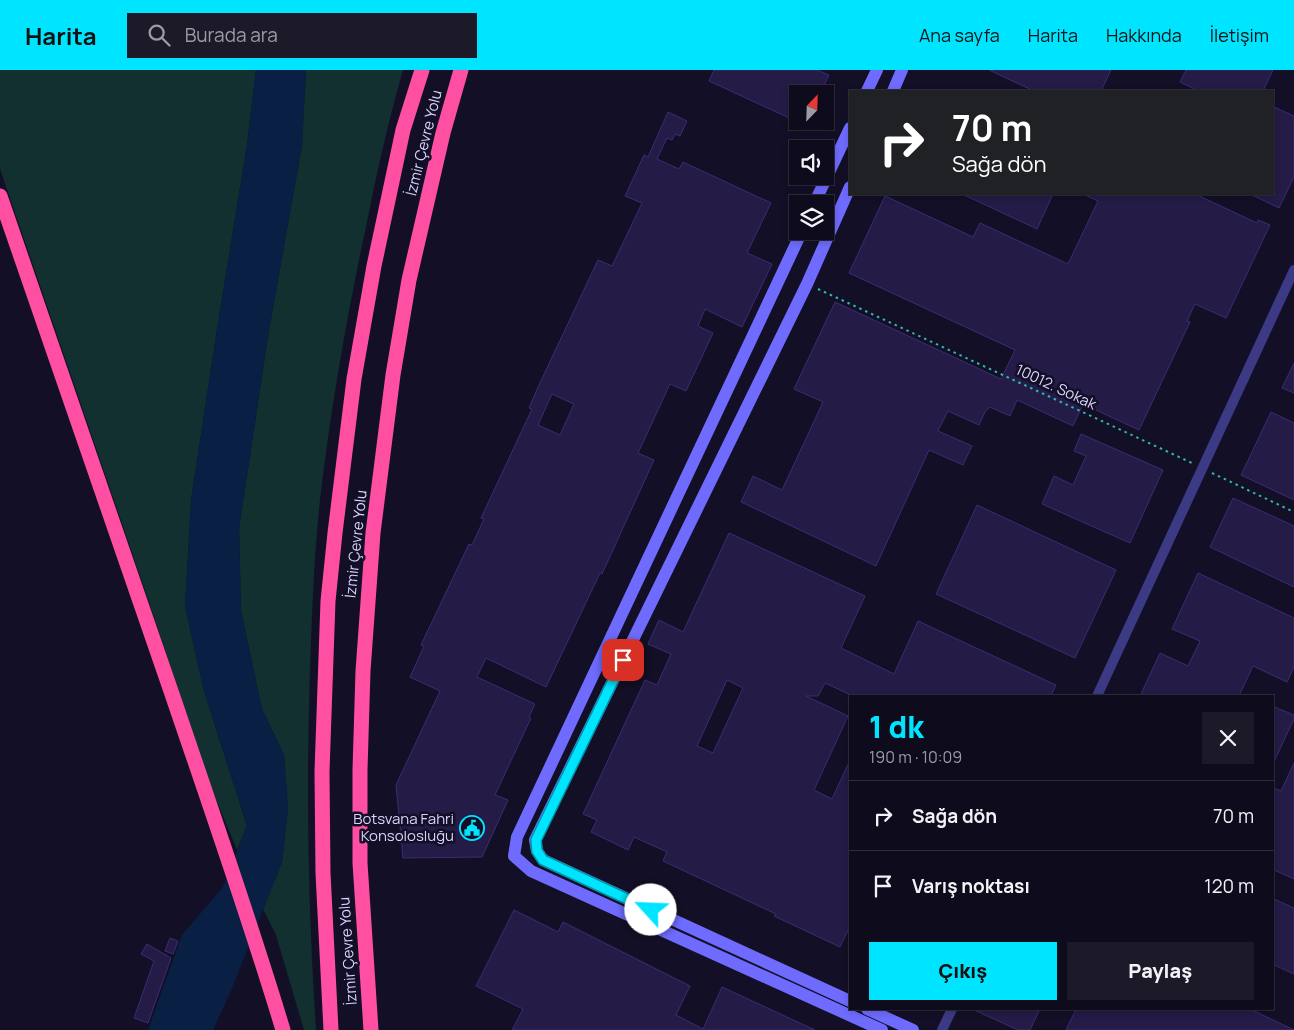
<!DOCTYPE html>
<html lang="tr">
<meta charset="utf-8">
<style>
:root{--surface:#0e0b1c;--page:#1c1929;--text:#f1f3f6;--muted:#9b9ba3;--line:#2e2b3b;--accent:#00e5ff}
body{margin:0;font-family:Manrope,sans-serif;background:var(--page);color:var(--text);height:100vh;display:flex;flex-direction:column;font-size:19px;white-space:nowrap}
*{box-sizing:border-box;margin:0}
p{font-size:16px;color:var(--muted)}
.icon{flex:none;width:28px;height:28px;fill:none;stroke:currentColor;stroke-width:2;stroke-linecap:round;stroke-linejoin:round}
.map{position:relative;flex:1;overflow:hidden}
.sheet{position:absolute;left:849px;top:625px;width:425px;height:315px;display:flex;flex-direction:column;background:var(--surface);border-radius:0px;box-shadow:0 2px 8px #0003,0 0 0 1px var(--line)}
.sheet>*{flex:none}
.hud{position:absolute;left:849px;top:20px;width:425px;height:105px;border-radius:0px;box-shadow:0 2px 8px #0003,0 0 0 1px var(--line);background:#202124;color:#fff;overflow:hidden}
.needle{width:32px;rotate:23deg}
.fabs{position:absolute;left:789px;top:15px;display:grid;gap:10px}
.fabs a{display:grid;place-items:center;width:45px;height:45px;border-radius:0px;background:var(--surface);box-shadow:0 2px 8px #0003,0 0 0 1px var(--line);font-size:25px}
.pin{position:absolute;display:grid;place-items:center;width:42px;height:42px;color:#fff;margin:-21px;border-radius:10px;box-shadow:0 2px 8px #0006}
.me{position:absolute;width:55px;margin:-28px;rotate:295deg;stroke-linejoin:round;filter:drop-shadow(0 0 4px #0008)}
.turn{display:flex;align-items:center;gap:18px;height:105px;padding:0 20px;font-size:22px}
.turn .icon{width:65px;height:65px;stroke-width:2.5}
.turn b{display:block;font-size:35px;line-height:42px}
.round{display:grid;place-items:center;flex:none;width:52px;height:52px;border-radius:0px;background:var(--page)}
.headline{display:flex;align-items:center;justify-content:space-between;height:85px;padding:0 20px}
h1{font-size:30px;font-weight:800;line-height:38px;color:var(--accent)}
.primary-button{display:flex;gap:10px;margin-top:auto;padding:10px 20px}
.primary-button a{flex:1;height:58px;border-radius:0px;background:var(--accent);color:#111;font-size:20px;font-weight:800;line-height:58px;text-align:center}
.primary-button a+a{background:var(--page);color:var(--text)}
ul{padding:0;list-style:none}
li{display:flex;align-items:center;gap:15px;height:70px;padding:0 20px;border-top:1px solid var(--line)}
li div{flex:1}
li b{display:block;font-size:19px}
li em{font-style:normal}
header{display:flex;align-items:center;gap:30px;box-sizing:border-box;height:70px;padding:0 25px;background:var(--accent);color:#111}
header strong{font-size:24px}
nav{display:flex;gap:28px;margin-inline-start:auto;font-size:18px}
.search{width:350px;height:45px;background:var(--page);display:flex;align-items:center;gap:12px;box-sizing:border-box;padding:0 18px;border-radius:0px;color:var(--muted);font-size:19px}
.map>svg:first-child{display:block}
.green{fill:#12302f}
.water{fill:#0a1f44}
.building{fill:#241b47;stroke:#3b2d73;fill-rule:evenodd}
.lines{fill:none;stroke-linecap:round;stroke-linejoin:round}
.path{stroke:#2fb8b0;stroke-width:2;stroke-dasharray:2.5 4;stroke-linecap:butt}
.street{stroke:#3d3a85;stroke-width:10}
.secondary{stroke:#6f6bff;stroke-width:12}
.highway{stroke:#ff4fa3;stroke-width:15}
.route-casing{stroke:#0095a6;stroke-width:12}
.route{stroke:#00e5ff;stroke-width:9}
.labels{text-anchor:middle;stroke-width:5;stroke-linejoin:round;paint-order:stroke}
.street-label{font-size:15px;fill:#d9d4ff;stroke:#130f26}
.poi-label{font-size:15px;fill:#d9d4ff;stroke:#130f26;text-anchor:end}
</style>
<header>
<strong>Harita</strong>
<div class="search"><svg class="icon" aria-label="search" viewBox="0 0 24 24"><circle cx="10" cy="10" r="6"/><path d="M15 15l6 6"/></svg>Burada ara</div>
<nav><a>Ana sayfa</a><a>Harita</a><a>Hakkında</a><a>İletişim</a></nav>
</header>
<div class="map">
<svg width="1294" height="960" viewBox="0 0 1294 960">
<rect width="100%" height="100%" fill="#130f26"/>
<g class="green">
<polygon points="0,0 256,0 247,75 218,253 191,430 185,537 204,621 247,756 237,780 208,710 148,529 0,99"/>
<path d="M306 0H403C389 49 378 97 368 147 348 240 331 335 320 430 314 486 312 543 310 600 306 720 308 840 316 960H304L276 865 263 839 282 792 288 739 284 685 262 639 241 541 239 459 268 266 302 75Z"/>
</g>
<polygon class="water" points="256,0 306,0 302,75 268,266 239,459 241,541 262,639 284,685 288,739 282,792 231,921 213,960 148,960 182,865 223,817 247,756 204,621 185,537 191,430 218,253 247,75"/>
<g class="building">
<polygon points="714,0 817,0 829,5 820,24 798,24 798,52 709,11"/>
<polygon points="989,0 1111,0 1101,21 1034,21"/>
<polygon points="1186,0 1273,0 1263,21 1199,21 1180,12"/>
<polygon points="1272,36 1294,46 1294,107 1279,138 1250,124 1272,124"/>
<path d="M668 42 687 51 680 66 675 64 672 70 667 68 657 89 679 99 683 92 771 133 747 183 772 194 742 257 705 239 698 256 713 263 686 321 670 314 638 383 654 390 602 504 600 503 546 617 486 588 477 607 535 634 529 647 531 648 495 725 508 730 482 787 403 788 396 715 440 621 410 607 424 576 421 575 469 474 472 475 484 449 481 448 532 339 529 338 538 317 598 190 612 196 642 133 625 126 644 85 648 87ZM552 324 574 334 560 365 538 355Z"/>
<polygon points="962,124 1053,124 1037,159"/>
<polygon points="1083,124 1195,124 1257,153 1258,150 1270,155 1226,248 1195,234 1187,251 1190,252 1139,360 1083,334 1073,356 1017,330 1010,346 990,337 985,342 979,355 948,341 938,361 972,376 963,395 929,380 876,496 741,432 753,406 782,420 823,332 794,319 835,232 1001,309 1015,280 849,203 885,126 973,167 980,153 1068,194 1098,131"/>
<polygon points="1294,293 1294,323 1282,318"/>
<polygon points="1271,342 1294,353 1294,430 1241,405"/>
<polygon points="1081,364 1163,400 1130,473 1042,434 1054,406 1073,415 1086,386 1074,381"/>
<polygon points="1233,428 1294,456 1294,517 1210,477"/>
<polygon points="977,435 1116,500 1075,588 936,524"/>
<path d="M729 463 865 526 841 578 894 604 918 551 1056 615 1051 626H853L825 613 818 626H806L848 646 814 720 832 729 850 690V856L840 877 774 846 776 844 663 791 667 782 634 767 628 780 591 762 597 750 583 744 645 610 657 615 671 584 648 574 659 550 683 562ZM727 610 743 618 713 683 697 676Z"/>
<polygon points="1198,503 1294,548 1294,597 1287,612 1253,596 1239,626 1140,626 1160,583 1188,596 1200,571 1172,559"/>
<polygon points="1272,636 1294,645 1294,649 1272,696"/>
<polygon points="1294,693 1294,809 1272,799 1272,717 1281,721"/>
<polygon points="1272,828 1294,838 1294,904 1272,894"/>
<polygon points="514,840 558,862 563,852 690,916 676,945 703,959 722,917 815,960 512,960 523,939 476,916"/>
<polygon points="170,868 178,871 173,884 165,881"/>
<polygon points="147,874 171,888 148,953 134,948 154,891 141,884"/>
<polygon points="972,939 1040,939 1030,960 1018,960"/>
<polygon points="1076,939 1250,939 1294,960 1066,960"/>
</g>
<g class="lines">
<g class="path">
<polyline points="818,219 1192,393"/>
<polyline points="1212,403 1294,442"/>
</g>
<g class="street">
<polyline points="1097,626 1294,200"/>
<polyline points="942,960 952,939"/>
</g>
<g class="secondary">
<polyline points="867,21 877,0"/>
<polyline points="893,21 902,0"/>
<polyline points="850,117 807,214 535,770 537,781 543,790 850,931"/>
<polyline points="814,134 850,58"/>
<polyline points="802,161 517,767 514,786 531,801 882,960"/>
<polyline points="867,939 913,960"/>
</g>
<g class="highway">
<path d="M0 126C58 292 115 458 172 624 210 736 249 847 283 960"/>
<polyline points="331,960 323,803 322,702 328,531 335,463 354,309 374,196 403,60 422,0"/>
<polyline points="371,960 360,793 360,700 363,601 373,463 393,305 409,210 443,63 461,0"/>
</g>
</g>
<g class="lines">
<defs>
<polyline id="route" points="623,590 536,770 537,781 543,790 651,840"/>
</defs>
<use href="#route" class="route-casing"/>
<use href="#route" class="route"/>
</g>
<defs>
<symbol id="civic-ring" viewBox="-11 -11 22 22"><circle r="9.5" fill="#130f26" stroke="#00e5ff" stroke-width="1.5"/><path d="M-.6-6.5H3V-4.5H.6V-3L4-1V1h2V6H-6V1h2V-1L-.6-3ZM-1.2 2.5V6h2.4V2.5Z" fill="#00e5ff"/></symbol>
</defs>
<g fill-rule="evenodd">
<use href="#civic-ring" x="458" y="744" width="28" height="28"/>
</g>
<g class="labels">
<g class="street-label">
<text transform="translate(424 73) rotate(-76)" y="5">İzmir Çevre Yolu</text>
<text transform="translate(1056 317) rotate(25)" y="5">10012. Sokak</text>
<text transform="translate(356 474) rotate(-84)" y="5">İzmir Çevre Yolu</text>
<text transform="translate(348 881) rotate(-94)" y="5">İzmir Çevre Yolu</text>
</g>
<g class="poi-label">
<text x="454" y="754">Botsvana Fahri<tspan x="454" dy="17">Konsolosluğu</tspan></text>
</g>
</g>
</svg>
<div class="fabs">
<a><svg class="needle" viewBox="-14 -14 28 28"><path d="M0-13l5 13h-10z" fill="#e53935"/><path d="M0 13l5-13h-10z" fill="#9b9ba3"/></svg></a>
<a><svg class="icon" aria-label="sound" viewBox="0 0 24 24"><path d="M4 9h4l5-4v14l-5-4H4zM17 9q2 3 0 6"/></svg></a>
<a><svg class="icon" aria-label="layers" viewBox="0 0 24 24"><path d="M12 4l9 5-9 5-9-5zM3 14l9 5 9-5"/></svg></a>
</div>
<div class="pin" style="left:623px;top:590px;background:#d93025"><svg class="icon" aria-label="arrive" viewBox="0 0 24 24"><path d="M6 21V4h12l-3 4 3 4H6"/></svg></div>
<svg class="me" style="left:651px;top:840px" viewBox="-20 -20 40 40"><circle r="19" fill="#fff"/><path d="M0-13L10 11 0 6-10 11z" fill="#00e5ff"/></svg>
<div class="hud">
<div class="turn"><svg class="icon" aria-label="right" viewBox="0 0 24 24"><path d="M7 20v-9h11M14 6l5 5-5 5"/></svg><div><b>70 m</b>Sağa dön</div></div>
</div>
<section class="sheet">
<div class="headline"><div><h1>1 dk</h1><p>190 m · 10:09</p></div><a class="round"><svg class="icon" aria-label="close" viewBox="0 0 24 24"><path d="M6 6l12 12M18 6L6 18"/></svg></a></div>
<ul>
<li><svg class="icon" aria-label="right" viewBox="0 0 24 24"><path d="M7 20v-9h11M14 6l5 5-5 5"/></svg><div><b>Sağa dön</b></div><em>70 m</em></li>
<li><svg class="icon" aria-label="arrive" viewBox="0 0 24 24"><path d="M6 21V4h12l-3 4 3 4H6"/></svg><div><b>Varış noktası</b></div><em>120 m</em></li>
</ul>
<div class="primary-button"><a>Çıkış</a><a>Paylaş</a></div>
</section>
</div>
